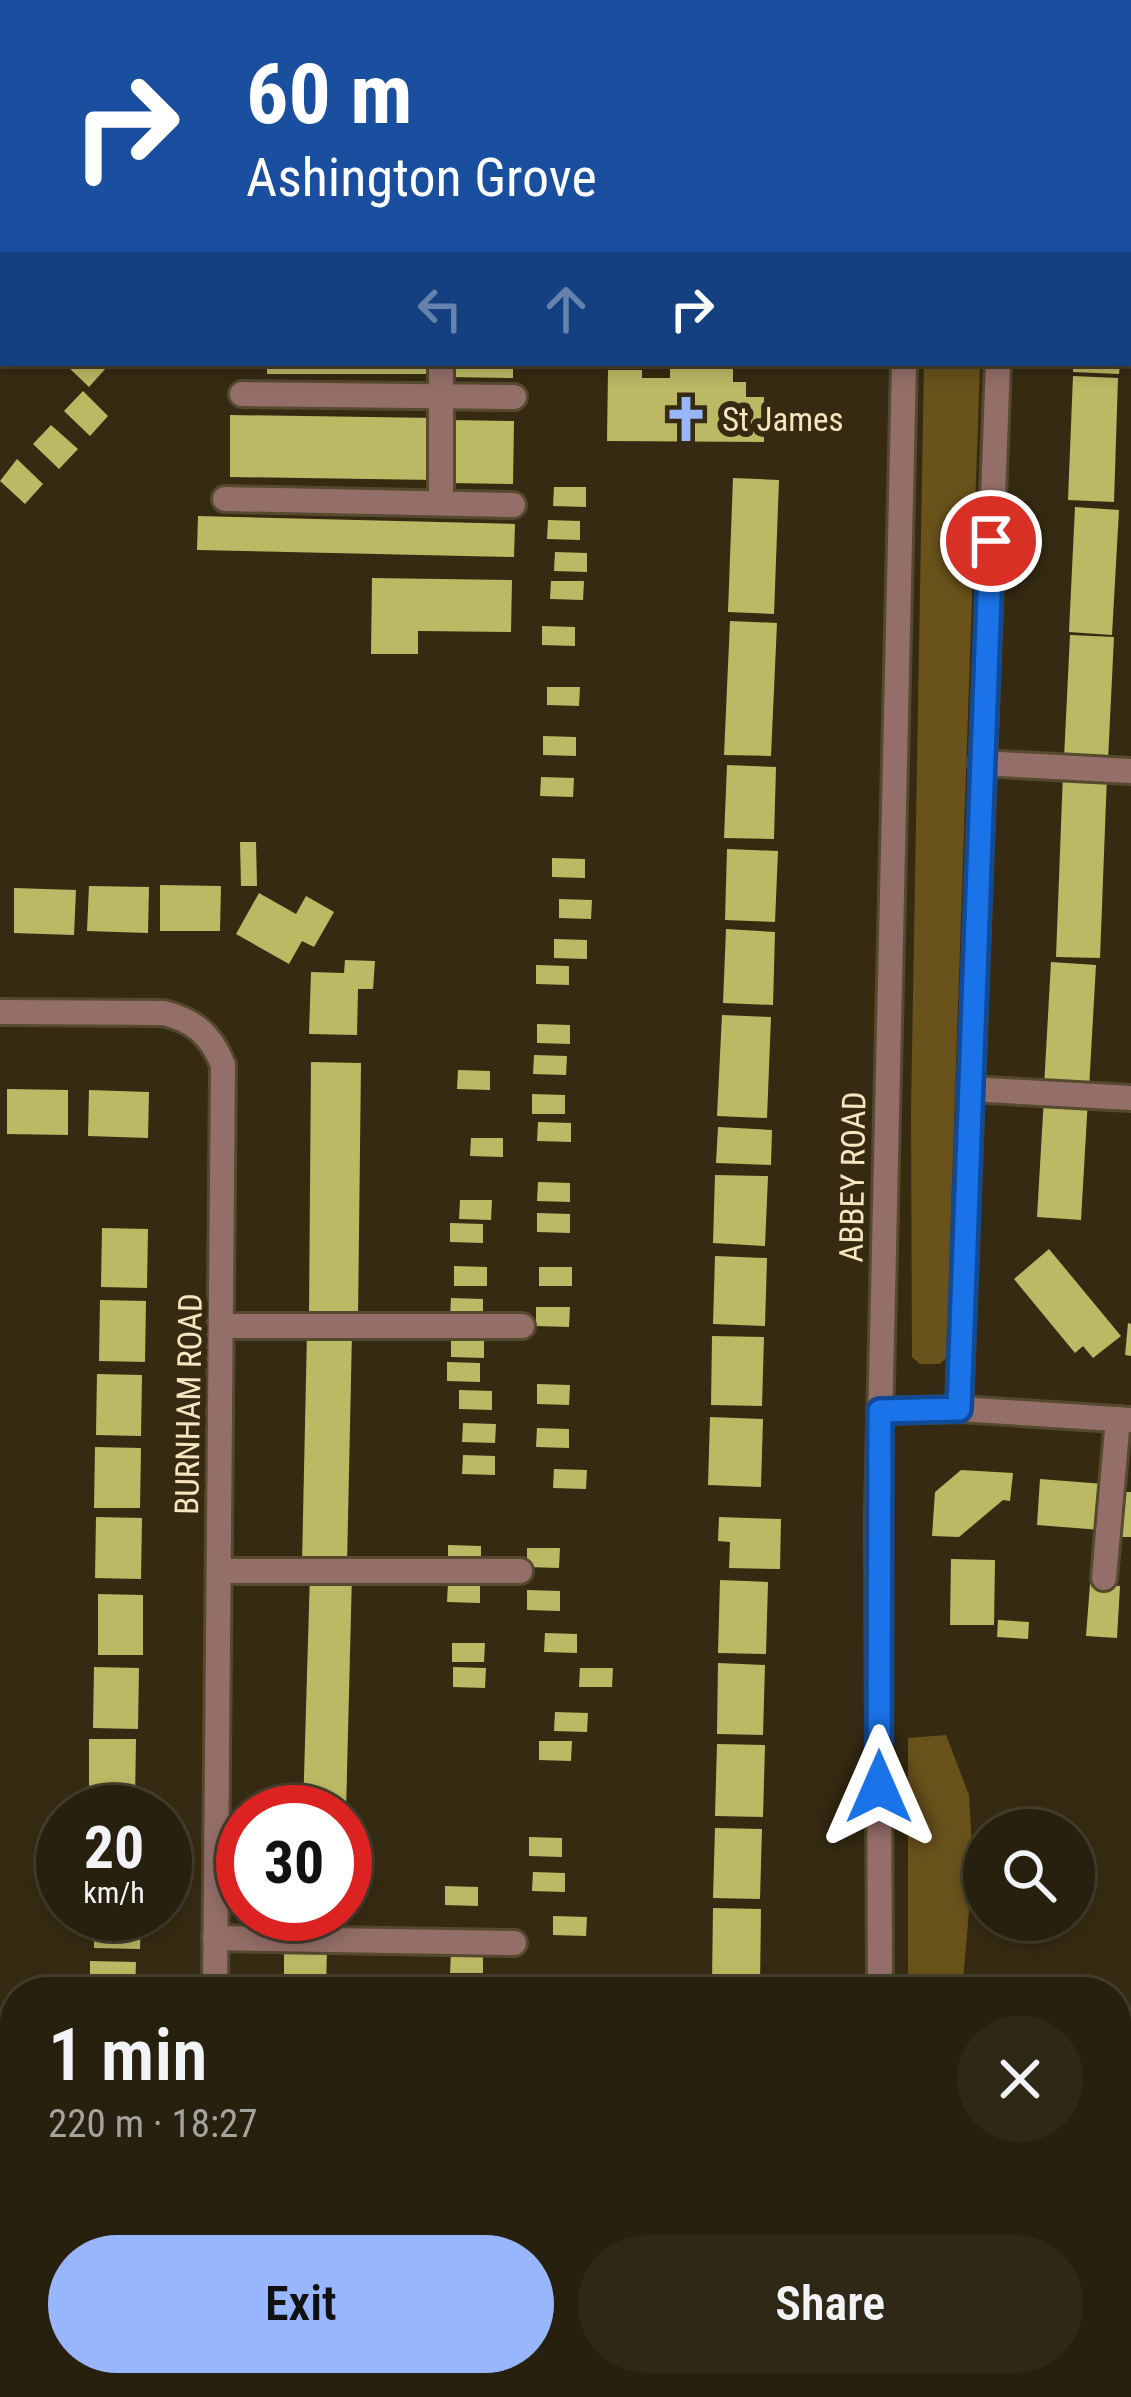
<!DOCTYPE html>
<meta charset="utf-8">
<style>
:root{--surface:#28200e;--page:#302817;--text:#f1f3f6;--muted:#a5a39e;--line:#443e2e;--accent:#98b6fd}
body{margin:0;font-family:"Roboto Condensed",sans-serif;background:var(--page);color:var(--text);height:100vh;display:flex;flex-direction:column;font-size:45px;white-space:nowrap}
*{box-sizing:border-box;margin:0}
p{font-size:39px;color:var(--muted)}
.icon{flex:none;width:66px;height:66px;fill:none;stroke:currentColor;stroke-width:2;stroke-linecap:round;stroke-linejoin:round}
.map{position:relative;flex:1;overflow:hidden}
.side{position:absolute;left:0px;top:1977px;width:1131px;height:420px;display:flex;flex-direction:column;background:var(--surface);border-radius:48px 48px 0 0;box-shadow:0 6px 18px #0003,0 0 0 3px var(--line)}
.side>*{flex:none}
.top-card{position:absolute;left:0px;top:0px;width:1131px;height:366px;box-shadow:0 6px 18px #0003,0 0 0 3px var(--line);background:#1a4fa0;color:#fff;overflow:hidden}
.fabs{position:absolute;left:963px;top:1809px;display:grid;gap:24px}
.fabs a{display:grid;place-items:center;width:132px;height:132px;border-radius:50%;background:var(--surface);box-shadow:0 6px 18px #0003,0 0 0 3px var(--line);font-size:60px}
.speed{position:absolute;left:36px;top:1785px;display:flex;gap:24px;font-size:60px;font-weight:700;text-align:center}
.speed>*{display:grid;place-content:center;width:156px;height:156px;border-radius:50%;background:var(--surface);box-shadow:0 6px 18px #0003,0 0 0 3px var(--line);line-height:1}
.speed small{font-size:30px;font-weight:400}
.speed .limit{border:18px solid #d22;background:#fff;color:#111}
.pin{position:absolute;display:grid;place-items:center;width:102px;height:102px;color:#fff;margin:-51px;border:6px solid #fff;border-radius:50%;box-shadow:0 3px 12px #0007}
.me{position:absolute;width:132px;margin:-66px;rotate:0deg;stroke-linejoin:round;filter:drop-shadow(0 0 9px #0008)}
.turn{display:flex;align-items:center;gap:42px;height:252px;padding:0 48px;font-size:54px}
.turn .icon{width:156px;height:156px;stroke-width:2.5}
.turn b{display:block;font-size:84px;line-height:102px}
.lanes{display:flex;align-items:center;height:114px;padding:0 48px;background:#0003;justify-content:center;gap:60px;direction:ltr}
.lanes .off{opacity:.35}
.round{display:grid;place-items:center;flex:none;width:126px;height:126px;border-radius:63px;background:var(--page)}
.overview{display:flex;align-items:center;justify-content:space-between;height:204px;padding:0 48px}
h1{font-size:72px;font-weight:600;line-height:90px}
.cta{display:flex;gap:24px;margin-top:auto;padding:24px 48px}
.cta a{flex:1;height:138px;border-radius:72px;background:var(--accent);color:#111;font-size:48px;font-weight:600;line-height:138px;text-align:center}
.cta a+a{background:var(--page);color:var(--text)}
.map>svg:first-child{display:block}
.green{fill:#69531b}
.building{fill:#bcb964}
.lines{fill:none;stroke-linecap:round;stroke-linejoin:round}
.service-casing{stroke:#55492e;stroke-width:30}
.minor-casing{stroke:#55492e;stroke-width:30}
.secondary-casing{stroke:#55492e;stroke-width:30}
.service{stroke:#946e69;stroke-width:24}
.minor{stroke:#946e69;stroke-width:24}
.secondary{stroke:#cf928b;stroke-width:24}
.route-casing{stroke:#114b97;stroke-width:30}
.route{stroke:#1a73e8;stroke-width:21}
.labels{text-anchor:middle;stroke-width:12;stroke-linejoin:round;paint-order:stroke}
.poi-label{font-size:33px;fill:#f6e5be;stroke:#362b12;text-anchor:start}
.street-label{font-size:33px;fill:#f6e5be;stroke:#362b12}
</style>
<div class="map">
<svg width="1131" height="2397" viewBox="0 0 1131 2397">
<rect width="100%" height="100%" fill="#362b12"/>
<g class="green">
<polygon points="924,363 980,363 946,1358 940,1364 920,1364 912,1357 911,1110"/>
<polygon points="946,1735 969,1795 973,1865 962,1992 908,1992 908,1738"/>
<polygon points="805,2382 844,2382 844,2397 804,2397"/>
<rect x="895" y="2382" width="42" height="15"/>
</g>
<g class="building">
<polygon points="64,363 103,363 107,367 89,387"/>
<rect x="267" y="363" width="169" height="11"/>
<polygon points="449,363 513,363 513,378 449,377"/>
<polygon points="670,363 733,363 733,382 746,382 746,397 764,397 764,442 607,441 608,370 642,370 642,378 670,378"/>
<polygon points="1073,363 1120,363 1119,374 1073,372"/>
<polygon points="1073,376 1118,378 1114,502 1068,500"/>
<polygon points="83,391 108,416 90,436 64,411"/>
<polygon points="230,415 435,418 435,480 230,477"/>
<polygon points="450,420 514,421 513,484 449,483"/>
<polygon points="51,425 78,449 59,469 33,444"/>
<polygon points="17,459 43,484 25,504 0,481"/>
<polygon points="733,478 779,480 774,614 728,612"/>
<polygon points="554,487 586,487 586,507 553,506"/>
<polygon points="1075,507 1119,510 1112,635 1069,632"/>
<polygon points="198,516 515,524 514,557 197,550"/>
<polygon points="548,520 580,521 580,540 547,539"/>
<polygon points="555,552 587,553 587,572 554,571"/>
<polygon points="372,578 512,580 511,632 418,631 418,654 371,654"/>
<polygon points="551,581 584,581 583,600 550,599"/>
<polygon points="730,621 777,623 771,756 724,755"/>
<polygon points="542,626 575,627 575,646 542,645"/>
<polygon points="1070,635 1114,637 1108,760 1064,758"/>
<polygon points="547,687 580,687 579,706 547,705"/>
<polygon points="543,736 576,737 576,756 543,755"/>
<polygon points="727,765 776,767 774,839 724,838"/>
<polygon points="1063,773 1107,775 1100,958 1056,957"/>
<polygon points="541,777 574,778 573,797 540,796"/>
<polygon points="240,842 256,842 257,886 241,886"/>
<polygon points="727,849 778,851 775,922 725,920"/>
<polygon points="552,858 585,859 585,878 552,877"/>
<polygon points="160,885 221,886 220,931 160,931"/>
<polygon points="89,886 149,887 148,933 87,931"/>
<polygon points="14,888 76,890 74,935 14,933"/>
<polygon points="259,893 296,914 306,896 334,912 314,947 302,941 289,964 236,934"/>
<polygon points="559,899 592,900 591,919 559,918"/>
<polygon points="726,929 775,932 773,1005 723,1003"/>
<polygon points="554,939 587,940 587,959 554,958"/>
<polygon points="345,960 375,961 373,989 358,989 357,1035 309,1034 311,972 344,973"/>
<polygon points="1051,962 1096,965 1089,1089 1044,1087"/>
<polygon points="536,965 569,966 569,985 536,984"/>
<polygon points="722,1015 771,1017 767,1118 717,1116"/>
<polygon points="537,1024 570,1025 570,1044 537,1043"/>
<polygon points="534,1055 567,1056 566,1075 533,1074"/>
<polygon points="311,1062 361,1063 358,1318 309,1317"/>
<polygon points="458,1070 490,1071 490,1090 457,1089"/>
<polygon points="7,1089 68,1090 68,1135 7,1134"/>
<polygon points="89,1090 149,1092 148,1138 88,1136"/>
<polygon points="532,1094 565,1095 565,1114 532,1114"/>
<polygon points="1044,1097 1088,1099 1081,1220 1037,1217"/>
<polygon points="538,1122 571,1123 571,1142 537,1141"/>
<polygon points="718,1127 772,1130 771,1165 716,1163"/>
<polygon points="471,1138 503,1138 503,1157 470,1156"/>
<polygon points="715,1175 768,1176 765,1246 713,1243"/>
<polygon points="538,1182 570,1183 570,1202 537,1201"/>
<polygon points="460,1200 492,1200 491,1220 459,1219"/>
<polygon points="537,1213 570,1214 570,1233 537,1232"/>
<polygon points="450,1223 483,1224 483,1243 450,1242"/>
<polygon points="102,1228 148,1229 147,1288 101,1287"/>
<polygon points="1049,1249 1121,1336 1093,1358 1083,1346 1075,1353 1014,1279"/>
<polygon points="715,1256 767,1258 765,1326 713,1324"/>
<polygon points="454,1266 487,1267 487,1286 454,1286"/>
<rect x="539" y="1267" width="33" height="19"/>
<polygon points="451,1298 483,1299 483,1317 450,1317"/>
<polygon points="100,1300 146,1301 145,1362 99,1361"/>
<polygon points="536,1307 570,1307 569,1327 536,1326"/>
<polygon points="1128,1323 1131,1324 1131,1356 1125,1355"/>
<polygon points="307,1332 352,1333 347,1565 302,1564"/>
<polygon points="712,1336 764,1337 762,1406 711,1405"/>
<polygon points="451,1338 484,1339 484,1358 451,1357"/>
<polygon points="447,1362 480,1363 480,1382 447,1381"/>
<polygon points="97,1374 142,1375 141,1436 96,1435"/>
<polygon points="537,1384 570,1385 569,1405 537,1404"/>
<polygon points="459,1390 492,1391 492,1410 459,1409"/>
<polygon points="710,1417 763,1419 761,1487 708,1485"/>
<polygon points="463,1423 496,1424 495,1443 462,1442"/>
<polygon points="537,1428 569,1429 569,1448 536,1447"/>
<polygon points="95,1447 141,1448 140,1508 94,1508"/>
<polygon points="463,1455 495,1456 495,1475 462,1474"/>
<polygon points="554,1469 587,1470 586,1489 553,1488"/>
<polygon points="961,1470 1013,1473 1010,1501 1003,1500 959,1537 932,1536 935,1492"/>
<polygon points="1040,1479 1104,1484 1101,1530 1037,1525"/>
<polygon points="1120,1492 1131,1492 1131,1537 1118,1537"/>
<polygon points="96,1517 142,1518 141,1579 95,1578"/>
<polygon points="719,1517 781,1519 780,1569 729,1568 730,1542 718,1541"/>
<polygon points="448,1545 481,1546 481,1565 448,1564"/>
<polygon points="527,1548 560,1548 559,1568 527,1567"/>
<polygon points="951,1559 995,1560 994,1625 950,1625"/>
<polygon points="310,1573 352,1574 346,1812 303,1811"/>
<polygon points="720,1580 768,1582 766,1654 718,1653"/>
<polygon points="448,1584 480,1584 480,1603 447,1602"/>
<polygon points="1090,1584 1120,1586 1117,1638 1086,1636"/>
<polygon points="527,1590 560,1591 560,1611 527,1610"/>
<polygon points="98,1594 143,1595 143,1655 98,1655"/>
<polygon points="998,1620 1029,1622 1028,1639 997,1637"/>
<polygon points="545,1633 577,1634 577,1653 544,1652"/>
<polygon points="452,1643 485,1643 484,1662 452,1662"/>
<polygon points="718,1663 765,1665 763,1735 717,1734"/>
<polygon points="94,1667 139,1668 138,1729 93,1728"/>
<polygon points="453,1667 486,1668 485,1688 453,1687"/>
<polygon points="580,1668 613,1668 612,1687 579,1687"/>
<polygon points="555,1712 588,1713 587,1732 554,1731"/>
<polygon points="89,1739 136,1739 135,1801 89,1800"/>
<polygon points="539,1741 572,1741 571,1761 539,1760"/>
<polygon points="717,1744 765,1745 763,1817 715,1816"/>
<polygon points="715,1828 762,1829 760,1899 713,1898"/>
<polygon points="529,1837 562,1838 562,1857 529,1856"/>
<polygon points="533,1872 565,1873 565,1892 532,1891"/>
<polygon points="445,1886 478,1887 478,1906 445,1905"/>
<polygon points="713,1908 761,1909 760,1983 712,1982"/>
<polygon points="94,1914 141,1914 140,1949 94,1948"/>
<polygon points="301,1914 343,1914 343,1934 300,1933"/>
<polygon points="553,1916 587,1917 586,1936 553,1935"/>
<polygon points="284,1947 327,1947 326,1992 284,1992"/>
<polygon points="451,1953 483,1954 483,1973 450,1973"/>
<polygon points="90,1961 136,1962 135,1992 90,1992"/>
<polygon points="553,1980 586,1981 586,1992 553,1992"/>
<rect x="452" y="1984" width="33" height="8"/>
<rect x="89" y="2382" width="45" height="4"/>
<polygon points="280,2382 326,2382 325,2397 280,2396"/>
<polygon points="527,2382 560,2382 559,2397 527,2397"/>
<polygon points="674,2382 728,2382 729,2397 674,2397"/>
</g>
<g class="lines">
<defs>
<g id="service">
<polyline points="107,0 116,3"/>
<polyline points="437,3 441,0"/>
<polyline points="1128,108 1131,108"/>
<polyline points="0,153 3,154"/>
<polyline points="242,394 514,397"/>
<polyline points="225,499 513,505"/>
<polyline points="441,503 441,363"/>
<polyline points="981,763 1131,771"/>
<polyline points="969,1089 1131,1098"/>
<polyline points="223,1326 522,1326"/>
<polyline points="219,1571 520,1571"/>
<polyline points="1104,1578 1118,1419"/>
<polyline points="215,1938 514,1943"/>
</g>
<g id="minor">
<polyline points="899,0 899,3"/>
<polyline points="1013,3 1013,0"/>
<path d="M0 1012 164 1013C195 1021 211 1035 223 1065L215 1992"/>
<polyline points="959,1409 998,363"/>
<polyline points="880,1411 959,1409 1131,1420"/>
<polyline points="880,1992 878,1514 904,363"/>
<polyline points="210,2397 210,2382"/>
<polyline points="868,2397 869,2382"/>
</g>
<polyline id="secondary" points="0,17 3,13"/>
</defs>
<use href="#service" class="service-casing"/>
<use href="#minor" class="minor-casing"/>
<use href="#secondary" class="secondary-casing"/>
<use href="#service" class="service"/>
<use href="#minor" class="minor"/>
<use href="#secondary" class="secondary"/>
</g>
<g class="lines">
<defs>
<polyline id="route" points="879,1787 880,1411 959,1409 991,541"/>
</defs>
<use href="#route" class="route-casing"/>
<use href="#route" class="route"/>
</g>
<defs>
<symbol id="church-bare" viewBox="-9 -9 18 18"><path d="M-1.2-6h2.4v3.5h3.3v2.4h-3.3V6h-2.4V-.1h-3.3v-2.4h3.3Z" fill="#98b6fd" stroke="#362b12" stroke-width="2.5" paint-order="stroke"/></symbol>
</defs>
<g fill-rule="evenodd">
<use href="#church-bare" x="653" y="386" width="66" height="66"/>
</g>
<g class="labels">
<g class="poi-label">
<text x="722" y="431">St James</text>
</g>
<g class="street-label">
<text transform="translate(852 1177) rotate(-89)" y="12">ABBEY ROAD</text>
<text transform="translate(188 1404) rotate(-89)" y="12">BURNHAM ROAD</text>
</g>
</g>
</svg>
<div class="fabs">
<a><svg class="icon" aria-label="search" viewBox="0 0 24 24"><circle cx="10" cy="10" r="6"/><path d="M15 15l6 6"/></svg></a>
</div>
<div class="speed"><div>20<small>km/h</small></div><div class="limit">30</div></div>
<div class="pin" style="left:991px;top:541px;background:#d93025"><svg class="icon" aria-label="arrive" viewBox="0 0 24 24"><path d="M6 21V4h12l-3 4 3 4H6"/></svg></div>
<svg class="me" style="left:879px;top:1787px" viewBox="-20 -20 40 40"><path d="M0-17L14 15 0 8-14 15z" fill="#1a73e8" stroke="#fff" stroke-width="4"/></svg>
<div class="top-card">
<div class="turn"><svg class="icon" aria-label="right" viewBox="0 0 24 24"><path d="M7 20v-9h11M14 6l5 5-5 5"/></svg><div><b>60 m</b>Ashington Grove</div></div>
<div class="lanes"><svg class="icon off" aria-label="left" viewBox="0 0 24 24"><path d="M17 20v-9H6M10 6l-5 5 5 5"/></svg><svg class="icon off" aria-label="ahead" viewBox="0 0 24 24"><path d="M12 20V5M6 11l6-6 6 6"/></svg><svg class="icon" aria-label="right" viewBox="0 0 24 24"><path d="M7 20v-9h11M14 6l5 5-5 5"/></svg></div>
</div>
<section class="side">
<div class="overview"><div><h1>1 min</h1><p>220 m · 18:27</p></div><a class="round"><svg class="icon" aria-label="close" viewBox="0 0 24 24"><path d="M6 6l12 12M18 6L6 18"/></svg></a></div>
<div class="cta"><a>Exit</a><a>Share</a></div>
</section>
</div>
